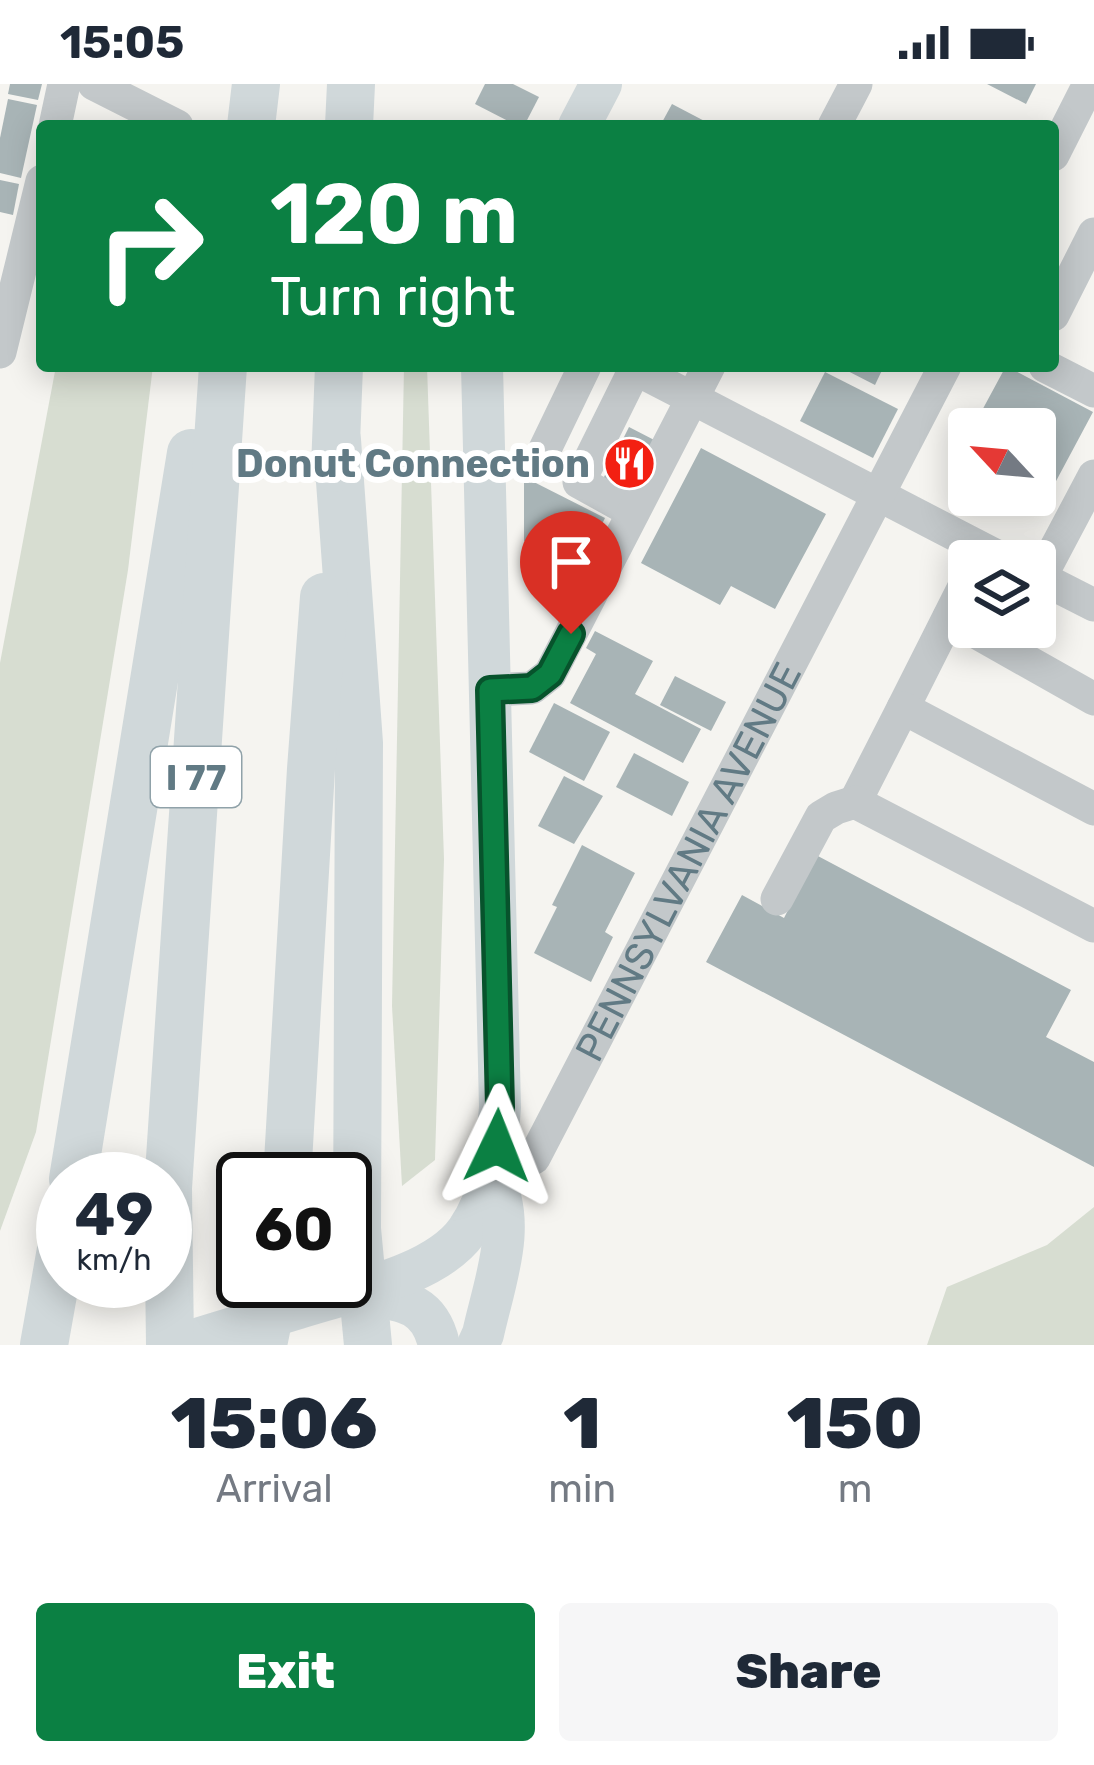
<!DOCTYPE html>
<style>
:root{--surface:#fff;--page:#f6f6f7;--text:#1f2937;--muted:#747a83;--accent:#0b8043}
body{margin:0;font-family:Rubik,sans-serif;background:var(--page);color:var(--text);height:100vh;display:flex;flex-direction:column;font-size:45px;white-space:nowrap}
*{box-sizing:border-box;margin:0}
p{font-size:39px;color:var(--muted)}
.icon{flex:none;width:66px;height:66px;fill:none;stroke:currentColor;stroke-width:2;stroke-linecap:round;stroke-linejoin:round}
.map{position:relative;height:1261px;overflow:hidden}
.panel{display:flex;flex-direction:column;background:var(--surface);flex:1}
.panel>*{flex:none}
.banner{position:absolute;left:36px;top:36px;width:1023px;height:252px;border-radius:12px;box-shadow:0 6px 30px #0003;background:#0b8043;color:#fff;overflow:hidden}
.needle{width:78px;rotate:296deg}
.buttons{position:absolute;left:948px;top:324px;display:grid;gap:24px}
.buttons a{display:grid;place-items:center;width:108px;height:108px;border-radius:12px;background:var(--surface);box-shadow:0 6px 30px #0003;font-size:60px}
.speed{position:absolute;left:36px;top:1068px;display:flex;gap:24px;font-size:60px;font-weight:700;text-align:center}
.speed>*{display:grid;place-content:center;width:156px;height:156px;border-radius:50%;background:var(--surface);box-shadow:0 6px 30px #0003;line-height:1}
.speed small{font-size:30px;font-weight:400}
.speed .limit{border:6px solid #111;border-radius:18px;background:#fff;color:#111}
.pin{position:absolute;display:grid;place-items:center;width:102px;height:102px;color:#fff;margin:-123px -51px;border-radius:50% 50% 50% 0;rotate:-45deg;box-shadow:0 0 12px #0007}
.pin .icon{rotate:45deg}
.me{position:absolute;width:132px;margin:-66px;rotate:2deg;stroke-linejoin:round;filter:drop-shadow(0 0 9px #0008)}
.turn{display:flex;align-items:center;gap:42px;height:252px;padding:0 36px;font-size:54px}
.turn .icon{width:156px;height:156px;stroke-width:2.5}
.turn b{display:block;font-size:84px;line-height:102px}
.eta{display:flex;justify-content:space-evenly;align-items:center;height:204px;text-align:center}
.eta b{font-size:72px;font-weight:800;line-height:84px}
.cta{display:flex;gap:24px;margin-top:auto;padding:24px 36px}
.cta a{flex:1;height:138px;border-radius:12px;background:var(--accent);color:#fff;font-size:48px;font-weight:800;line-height:138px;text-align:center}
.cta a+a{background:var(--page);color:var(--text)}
.status{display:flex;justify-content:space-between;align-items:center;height:84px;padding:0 60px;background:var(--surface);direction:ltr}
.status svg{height:33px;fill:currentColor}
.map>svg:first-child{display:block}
.green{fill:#d7ddd1}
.building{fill:#a8b4b6}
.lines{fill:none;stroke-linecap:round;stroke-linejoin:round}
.minor{stroke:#c3c8ca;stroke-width:33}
.major{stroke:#d0d8da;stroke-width:42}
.highway{stroke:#d0d8da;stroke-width:48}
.route-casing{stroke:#07532c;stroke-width:30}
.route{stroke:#0b8043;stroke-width:21}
.labels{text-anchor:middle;stroke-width:12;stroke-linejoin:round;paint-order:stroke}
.shield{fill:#fff;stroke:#90a2a9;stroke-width:3}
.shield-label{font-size:36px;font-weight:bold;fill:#617a84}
.poi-label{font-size:39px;font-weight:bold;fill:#617a84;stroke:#fff;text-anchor:end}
.street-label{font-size:39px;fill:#617a84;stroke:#fff}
</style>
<div class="status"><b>15:05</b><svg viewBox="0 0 49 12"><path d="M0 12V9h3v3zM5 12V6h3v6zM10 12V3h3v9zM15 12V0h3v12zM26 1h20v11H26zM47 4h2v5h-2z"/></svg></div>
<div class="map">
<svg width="1094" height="1261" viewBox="0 0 1094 1261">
<rect width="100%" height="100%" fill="#f5f4f0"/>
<g class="green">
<polygon points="56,282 153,282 128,486 36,1048 0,1147 0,579"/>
<polygon points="404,282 427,282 444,775 435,1076 402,1102 392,922"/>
<polygon points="1094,1123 1094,1261 927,1261 947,1203 1047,1161"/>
</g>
<g class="building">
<polygon points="10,0 42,0 38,16 8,10"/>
<polygon points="485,0 513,0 539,13 524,42 518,42 475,20"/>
<polygon points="987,0 1036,0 1026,20"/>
<polygon points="8,15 37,21 21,94 0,89 0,54"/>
<polygon points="672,20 714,42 660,42"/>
<polygon points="0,96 19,100 13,131 0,128"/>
<polygon points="838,282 884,282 875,301"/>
<polygon points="1006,282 1093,328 1055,399 1035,389 1035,345 972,345"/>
<polygon points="825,288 898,325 873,374 800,337"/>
<polygon points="629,343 660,359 631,417 600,401"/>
<polygon points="701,364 826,430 775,525 731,502 720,521 641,479"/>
<polygon points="524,393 605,434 579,486 524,457"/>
<polygon points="595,547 653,577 635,610 701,645 683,679 570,619 596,570 586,564"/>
<polygon points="675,592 726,618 711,647 660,621"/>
<polygon points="554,619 610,648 584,697 529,668"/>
<polygon points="634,669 689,698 672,732 616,703"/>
<polygon points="564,692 603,712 574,760 538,742"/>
<polygon points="582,761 635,789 605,848 613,853 591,898 534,869 557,823 552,821"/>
<polygon points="816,771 1071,906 1046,953 1094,978 1094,1083 706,878 742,811 784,834"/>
</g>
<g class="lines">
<g class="minor">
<polyline points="94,0 177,42"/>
<polyline points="55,42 64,0"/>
<polyline points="834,42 856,0"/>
<polyline points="1053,71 1089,0"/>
<polyline points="1053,231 1094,150"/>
<polyline points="0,268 42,97"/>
<polyline points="630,282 1006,477"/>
<polyline points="1045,282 1094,307"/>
<polyline points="545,365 585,282"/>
<polyline points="633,428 579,398 635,285"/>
<polyline points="1035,491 1094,521"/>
<polyline points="1040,494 1094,392"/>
<polyline points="949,533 1094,615"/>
<polyline points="490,606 532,604 550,590 709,282"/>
<polyline points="903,624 969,493"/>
<polyline points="855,718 903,624 1094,725"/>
<polyline points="777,815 821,733 836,724 855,718 1094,842"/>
<path id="s1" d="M491 1091H502L534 1074 945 282"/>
</g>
<g class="major">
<polyline points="579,42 601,0"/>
<path d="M357 1209C397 1216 429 1215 439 1261"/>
<path d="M178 1261C219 1248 260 1236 302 1223 352 1207 436 1191 467 1147 492 1112 497 1064 500 1023L482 282"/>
<path d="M478 1261 483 1250C494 1199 519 1139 491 1091"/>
</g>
<g class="highway">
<polyline points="251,42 256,0"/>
<polyline points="349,42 351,0"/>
<polyline points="337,356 359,659 357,1145 368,1261"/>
<polyline points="335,384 339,282"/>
<polyline points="73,1095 191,369"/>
<polyline points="287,1095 311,685 324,513"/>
<polyline points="44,1261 63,1154"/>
<polyline points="170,1261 168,1104 223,282"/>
<polyline points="263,1261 276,1197"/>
</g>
</g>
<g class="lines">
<defs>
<polyline id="route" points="497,1062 500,1023 490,606 532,604 550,590 571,550"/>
</defs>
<use href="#route" class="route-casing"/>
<use href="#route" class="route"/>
</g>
<defs>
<symbol id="restaurant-disc" viewBox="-11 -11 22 22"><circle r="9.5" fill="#f32012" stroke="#fff"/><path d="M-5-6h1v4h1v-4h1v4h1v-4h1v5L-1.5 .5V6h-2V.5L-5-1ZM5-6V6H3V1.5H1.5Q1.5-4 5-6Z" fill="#fff"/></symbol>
</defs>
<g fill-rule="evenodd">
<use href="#restaurant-disc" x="600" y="350" width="59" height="59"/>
</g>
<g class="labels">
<rect class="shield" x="151" y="663" width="90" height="60" rx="9"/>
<g class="shield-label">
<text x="196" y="706">I 77</text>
</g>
<g class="poi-label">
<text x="590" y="393">Donut Connection</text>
</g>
<g class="street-label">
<text dy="14" stroke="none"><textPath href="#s1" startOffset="381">PENNSYLVANIA AVENUE</textPath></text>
</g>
</g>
</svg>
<div class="buttons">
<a><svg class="needle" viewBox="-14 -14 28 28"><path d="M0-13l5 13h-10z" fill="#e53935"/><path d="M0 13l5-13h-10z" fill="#747a83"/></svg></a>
<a><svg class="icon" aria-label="layers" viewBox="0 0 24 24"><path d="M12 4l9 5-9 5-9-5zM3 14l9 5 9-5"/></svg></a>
</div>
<div class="speed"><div>49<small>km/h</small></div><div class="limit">60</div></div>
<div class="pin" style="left:571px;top:550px;background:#d93025"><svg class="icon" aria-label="arrive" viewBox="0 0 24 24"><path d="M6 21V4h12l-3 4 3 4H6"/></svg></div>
<svg class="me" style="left:497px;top:1062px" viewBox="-20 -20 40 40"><path d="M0-17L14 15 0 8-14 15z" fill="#0b8043" stroke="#fff" stroke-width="4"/></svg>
<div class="banner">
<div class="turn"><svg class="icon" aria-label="right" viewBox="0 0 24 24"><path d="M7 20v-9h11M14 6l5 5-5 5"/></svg><div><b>120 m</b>Turn right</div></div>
</div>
</div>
<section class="panel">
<div class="eta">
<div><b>15:06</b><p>Arrival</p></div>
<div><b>1</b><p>min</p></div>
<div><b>150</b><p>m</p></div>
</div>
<div class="cta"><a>Exit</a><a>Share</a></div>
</section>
